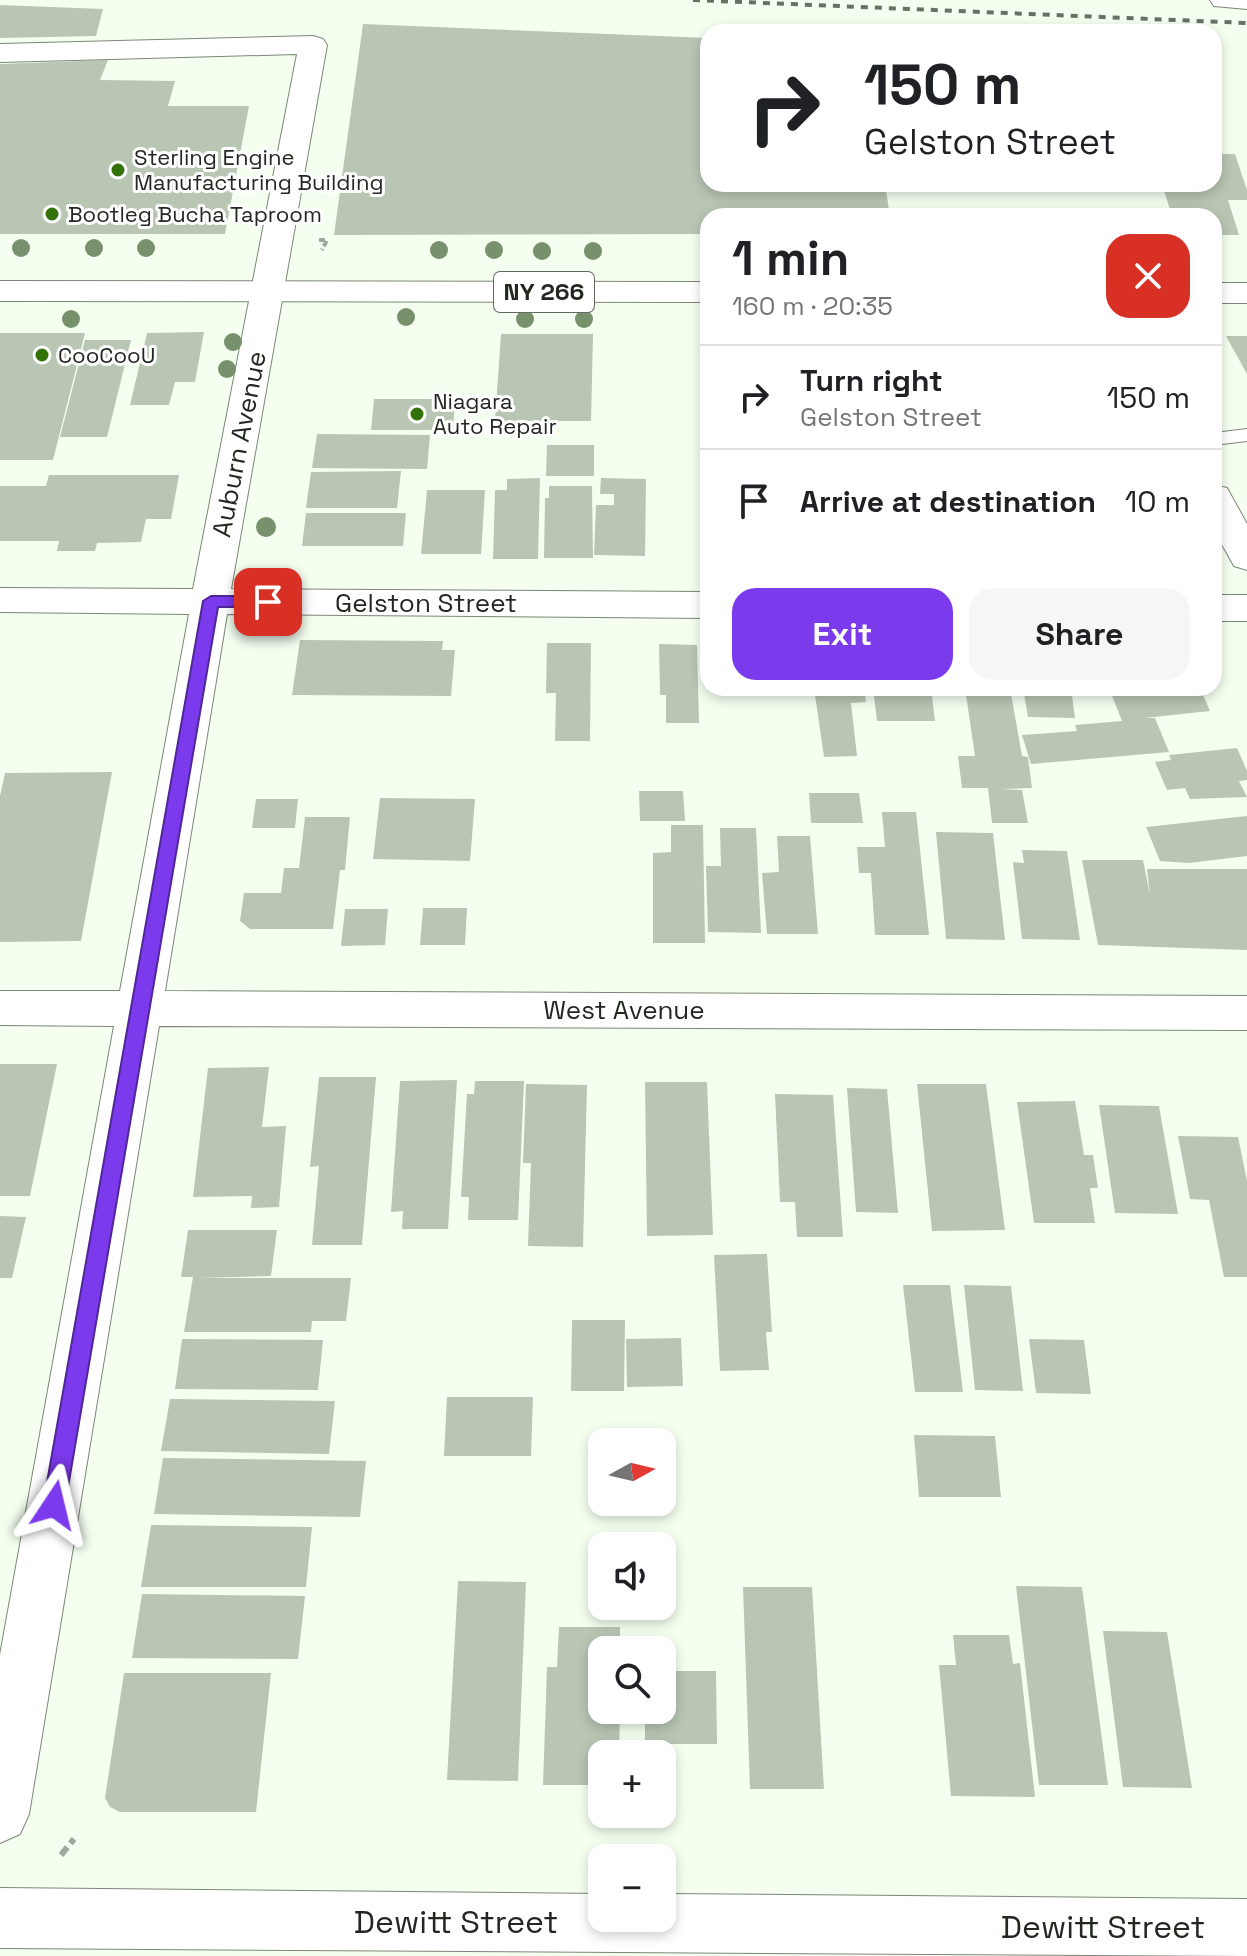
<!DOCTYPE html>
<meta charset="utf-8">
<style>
:root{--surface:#fff;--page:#f6f6f6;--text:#202124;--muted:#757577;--line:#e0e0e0;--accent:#7c3aed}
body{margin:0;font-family:"Space Grotesk",sans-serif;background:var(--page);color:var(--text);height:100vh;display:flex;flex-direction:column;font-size:30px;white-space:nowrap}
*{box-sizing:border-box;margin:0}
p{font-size:26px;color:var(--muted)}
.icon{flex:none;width:44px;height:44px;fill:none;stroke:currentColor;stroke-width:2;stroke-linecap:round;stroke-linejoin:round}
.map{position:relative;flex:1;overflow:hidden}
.sheet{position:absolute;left:700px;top:208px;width:522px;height:488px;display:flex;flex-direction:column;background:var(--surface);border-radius:24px;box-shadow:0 4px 12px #0003}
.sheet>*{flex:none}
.top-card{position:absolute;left:700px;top:24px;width:522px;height:168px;border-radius:24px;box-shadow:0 4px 12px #0003;background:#fff;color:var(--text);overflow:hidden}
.needle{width:52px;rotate:82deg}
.tools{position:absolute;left:588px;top:1428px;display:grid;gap:16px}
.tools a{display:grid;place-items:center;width:88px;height:88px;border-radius:16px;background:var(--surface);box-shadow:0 4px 12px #0003;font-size:40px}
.pin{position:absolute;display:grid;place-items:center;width:68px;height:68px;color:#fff;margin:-34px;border-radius:16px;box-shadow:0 4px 12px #0006}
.me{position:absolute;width:88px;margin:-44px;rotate:10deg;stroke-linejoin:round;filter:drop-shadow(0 0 6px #0008)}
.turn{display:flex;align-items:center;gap:28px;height:168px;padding:0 32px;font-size:36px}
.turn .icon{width:104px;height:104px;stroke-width:2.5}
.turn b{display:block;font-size:56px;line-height:68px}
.round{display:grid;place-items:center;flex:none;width:84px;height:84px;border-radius:24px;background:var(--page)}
.overview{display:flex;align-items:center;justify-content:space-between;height:136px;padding:0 32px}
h1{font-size:48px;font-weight:800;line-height:60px}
.button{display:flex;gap:16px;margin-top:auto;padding:16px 32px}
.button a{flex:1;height:92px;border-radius:24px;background:var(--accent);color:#fff;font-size:32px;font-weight:800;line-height:92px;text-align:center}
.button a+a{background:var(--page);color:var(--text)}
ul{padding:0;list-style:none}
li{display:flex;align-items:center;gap:24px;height:104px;padding:0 32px;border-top:2px solid var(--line)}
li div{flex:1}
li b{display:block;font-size:30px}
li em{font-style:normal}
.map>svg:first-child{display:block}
.building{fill:#b9c6b4}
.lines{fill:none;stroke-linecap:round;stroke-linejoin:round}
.service-casing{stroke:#7b8777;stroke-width:2}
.minor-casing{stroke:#7b8777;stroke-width:2}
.primary-casing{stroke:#7b8777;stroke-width:2}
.motorway-casing{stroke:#7b8777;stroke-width:2}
.path-far1{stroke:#9fa89c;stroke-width:4;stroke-dasharray:6 3;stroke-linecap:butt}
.path{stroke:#9fa89c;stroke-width:6;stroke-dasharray:10 5;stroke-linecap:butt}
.service{fill:#fff;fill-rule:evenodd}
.minor{fill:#fff;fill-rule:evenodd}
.primary{fill:#fff;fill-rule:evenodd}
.motorway{fill:#fff;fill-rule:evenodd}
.rail{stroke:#697066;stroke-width:4;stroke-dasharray:7 7;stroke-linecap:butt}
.tree{fill:#78906c}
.route{fill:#7c3aed;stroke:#51269a;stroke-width:2}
.poi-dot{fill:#337209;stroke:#fff;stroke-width:3}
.labels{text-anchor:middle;stroke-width:6;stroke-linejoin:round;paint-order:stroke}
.far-poi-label{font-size:22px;fill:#222720;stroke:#fff;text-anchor:start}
.shield{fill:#fff;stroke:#646863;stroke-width:2}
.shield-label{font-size:24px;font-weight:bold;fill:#222720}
.street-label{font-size:26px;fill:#222720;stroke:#fff}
.near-street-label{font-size:32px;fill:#222720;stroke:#fff}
</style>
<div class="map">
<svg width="1247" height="1956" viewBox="0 0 1247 1956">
<rect width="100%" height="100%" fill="#f4fff0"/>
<g class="building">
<polygon points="0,5 103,9 96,36 0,38"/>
<polygon points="363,24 708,38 708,184 885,184 890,216 708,216 708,234 334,235"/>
<polygon points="108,60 100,80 175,81 168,106 249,106 225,234 0,234 0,64"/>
<polygon points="1214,154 1235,154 1247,190 1247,200 1228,200 1239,235 1214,235 1214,216 1172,216 1162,184 1214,184"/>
<polygon points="204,332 195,382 175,382 169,405 130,405 147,333"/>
<polygon points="0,333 85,333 53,460 0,460"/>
<polygon points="501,334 593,334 591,421 495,421"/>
<polygon points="1226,336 1247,336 1247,374"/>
<polygon points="85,340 131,340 107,437 60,437"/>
<polygon points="374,399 455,399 453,430 371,430"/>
<polygon points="317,434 430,435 427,469 312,468"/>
<polygon points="547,445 594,445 594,476 546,476"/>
<polygon points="401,471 397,508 306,508 311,472"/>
<polygon points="49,475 179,475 171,519 146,519 141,542 97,543 95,551 57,551 59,541 0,541 0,486 46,486"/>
<polygon points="540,478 538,559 493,559 495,490 507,490 507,479"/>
<polygon points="601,478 646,479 645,556 594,555 596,505 614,505 614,494 600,494"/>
<polygon points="549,486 592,486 593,558 544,558 545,498 549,498"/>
<polygon points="427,490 485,490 481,554 421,554"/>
<polygon points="306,513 406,513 403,546 302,546"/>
<polygon points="300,640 443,641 442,650 455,650 451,696 292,695"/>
<polygon points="547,643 591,643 590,741 555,741 556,693 546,693"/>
<polygon points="659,644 697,645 699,723 666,723 666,695 660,695"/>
<polygon points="814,688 864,688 866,702 851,703 857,756 824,757"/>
<polygon points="873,688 931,688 935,721 877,721"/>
<polygon points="965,688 1010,688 1022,756 1028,757 1032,788 999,789 1022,790 1028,823 992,823 988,788 962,788 958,756 975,756"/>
<polygon points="1023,688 1071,688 1075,718 1028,717"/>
<polygon points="1109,688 1200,688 1210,711 1144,718 1155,718 1169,752 1031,764 1022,735 1077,731 1075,725 1122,721"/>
<polygon points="1237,748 1247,771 1247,780 1239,781 1247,797 1190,799 1185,788 1167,790 1155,762 1171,760 1169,755"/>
<polygon points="112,772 81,941 0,942 0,796 5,773"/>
<polygon points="639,791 683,791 685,821 640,821"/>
<polygon points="809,793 859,793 863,823 811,823"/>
<polygon points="380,798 475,799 470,861 373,859"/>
<polygon points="256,799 298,799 295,828 252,828"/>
<polygon points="882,812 916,812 929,935 875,935 871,873 859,873 857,847 885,847"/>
<polygon points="1247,816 1247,856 1189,863 1160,861 1146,827"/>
<polygon points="305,817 350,817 345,870 340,870 333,929 250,929 240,921 244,893 281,893 284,868 299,868"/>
<polygon points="671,825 703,825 705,943 653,943 653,853 671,852"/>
<polygon points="720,828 756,828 761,933 708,932 706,866 721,866"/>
<polygon points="936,832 993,833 1005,940 946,939"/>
<polygon points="777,836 810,836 818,934 767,934 762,873 779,872"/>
<polygon points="1022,850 1067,851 1080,940 1022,939 1013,862 1024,863"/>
<polygon points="1082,860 1143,860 1150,895 1147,869 1247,869 1247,950 1098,945"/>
<polygon points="423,908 467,908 465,945 420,945"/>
<polygon points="345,909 388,909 385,945 341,946"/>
<polygon points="0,1064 57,1064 30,1196 0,1196"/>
<polygon points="269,1067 262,1127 286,1126 279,1207 251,1208 252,1196 193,1197 208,1068"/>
<polygon points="319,1077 376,1077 362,1245 312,1245 319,1166 310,1167"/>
<polygon points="457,1080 448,1229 402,1229 403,1211 391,1212 400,1081"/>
<polygon points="475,1081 524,1081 518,1220 468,1220 469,1197 461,1197 467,1094 474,1094"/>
<polygon points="645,1082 707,1082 713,1235 647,1236"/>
<polygon points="526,1084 587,1085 583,1247 528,1246 531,1163 523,1163"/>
<polygon points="917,1084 986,1084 1005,1230 932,1231"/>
<polygon points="847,1088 887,1089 898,1213 856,1212"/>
<polygon points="775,1094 833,1095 843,1237 797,1237 795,1202 780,1202"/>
<polygon points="1075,1101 1084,1155 1093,1155 1098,1188 1090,1188 1095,1223 1034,1223 1017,1102"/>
<polygon points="1099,1105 1159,1106 1178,1214 1115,1213"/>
<polygon points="1178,1136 1238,1137 1247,1181 1247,1277 1224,1277 1209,1200 1190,1199"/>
<polygon points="0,1216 26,1217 12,1278 0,1278"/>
<polygon points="188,1230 277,1230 271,1276 198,1278 351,1278 346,1321 312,1321 311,1332 184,1332 193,1277 181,1277"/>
<polygon points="767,1254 772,1332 766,1332 769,1370 720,1371 714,1255"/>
<polygon points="903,1285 950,1285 963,1392 915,1392"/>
<polygon points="964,1285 1011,1286 1023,1391 975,1390"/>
<polygon points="572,1320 625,1320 624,1391 571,1391"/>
<polygon points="681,1338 683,1386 627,1387 626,1339"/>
<polygon points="182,1339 323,1340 318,1390 175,1389"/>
<polygon points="1029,1339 1084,1340 1091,1394 1036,1393"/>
<polygon points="447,1397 533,1397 531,1456 444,1456"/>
<polygon points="170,1399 335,1401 329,1454 161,1451"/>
<polygon points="914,1435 995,1436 1001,1497 919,1497"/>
<polygon points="163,1458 366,1461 360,1517 154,1514"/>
<polygon points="151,1525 312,1527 306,1587 141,1587"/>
<polygon points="458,1581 526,1582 518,1781 447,1780"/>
<polygon points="1016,1586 1082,1587 1108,1785 1039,1785"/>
<polygon points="743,1587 812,1587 824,1789 750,1789"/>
<polygon points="142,1594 305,1596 298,1659 132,1658"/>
<polygon points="559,1627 620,1627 620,1650 602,1650 602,1710 620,1710 619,1754 602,1754 602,1785 543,1785 547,1667 557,1667"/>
<polygon points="1103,1631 1167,1632 1192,1788 1123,1787"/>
<polygon points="953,1635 1009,1635 1013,1664 1020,1663 1035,1797 951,1796 939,1665 956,1665"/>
<polygon points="662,1671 716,1671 717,1744 645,1744 645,1710 662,1710"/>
<polygon points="124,1673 271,1673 256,1812 120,1812 110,1807 105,1798"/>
</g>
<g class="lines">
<defs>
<polygon id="service" points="1247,429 1247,441 1214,445 1214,433"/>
<g id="minor">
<polygon points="313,36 323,39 327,45 231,589 708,592 708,618 227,614 165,991 1247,996 1247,1030 159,1026 29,1814 20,1834 0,1843 0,1655 114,1026 0,1025 0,991 120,991 189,614 0,612 0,588 193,589 297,54 0,62 0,44"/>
<polygon points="1214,485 1227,488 1247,524 1247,570 1234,566 1214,530"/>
<rect x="1214" y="595" width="33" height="26"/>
<polygon points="0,1888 602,1894 602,1918 662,1918 662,1894 1247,1899 1247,1956 0,1948"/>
</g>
<g id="primary">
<polygon points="0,281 708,282 708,302 0,301"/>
<rect x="1214" y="283" width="33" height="20"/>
</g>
<polygon id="motorway" points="1210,0 1247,0 1247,9 1214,6"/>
</defs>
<use href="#service" class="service-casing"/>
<use href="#minor" class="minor-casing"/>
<use href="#primary" class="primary-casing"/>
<use href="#motorway" class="motorway-casing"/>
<polyline class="path-far1" points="319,240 327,240 322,250"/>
<polyline class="path" points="61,1855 74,1839"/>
<use href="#service" class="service"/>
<use href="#minor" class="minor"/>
<use href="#primary" class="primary"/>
<use href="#motorway" class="motorway"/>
<polyline class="rail" points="693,0 1247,23"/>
</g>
<g class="tree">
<circle cx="21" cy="248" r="9"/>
<circle cx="94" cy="248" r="9"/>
<circle cx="146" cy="248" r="9"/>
<circle cx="439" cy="250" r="9"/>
<circle cx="494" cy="250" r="9"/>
<circle cx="542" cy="251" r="9"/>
<circle cx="593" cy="251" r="9"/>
<circle cx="406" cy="317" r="9"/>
<circle cx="71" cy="319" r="9"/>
<circle cx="525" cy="319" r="9"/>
<circle cx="584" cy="319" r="9"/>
<circle cx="233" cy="342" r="9"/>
<circle cx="227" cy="369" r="9"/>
<circle cx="266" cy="527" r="10"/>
</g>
<polygon class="route" points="211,596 268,596 276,602 268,607 218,607 65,1505 62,1512 54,1515 46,1512 43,1505 203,601"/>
<g class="poi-dot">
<circle cx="118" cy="170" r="8"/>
<circle cx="52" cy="214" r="8"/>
<circle cx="42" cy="355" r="8"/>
<circle cx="417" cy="414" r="8"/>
</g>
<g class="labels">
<g class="far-poi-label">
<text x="134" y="165">Sterling Engine<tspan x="134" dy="25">Manufacturing Building</tspan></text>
<text x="68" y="222">Bootleg Bucha Taproom</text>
<text x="58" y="363">CooCooU</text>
<text x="433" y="409">Niagara<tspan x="433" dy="25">Auto Repair</tspan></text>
</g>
<rect class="shield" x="494" y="272" width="100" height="40" rx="6"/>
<g class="shield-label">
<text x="544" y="300">NY 266</text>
</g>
<g class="street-label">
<text transform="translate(239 444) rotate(-79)" y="9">Auburn Avenue</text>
<text x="426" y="612">Gelston Street</text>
<text x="624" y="1019">West Avenue</text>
</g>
<g class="near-street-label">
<text x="456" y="1933">Dewitt Street</text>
<text x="1103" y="1938">Dewitt Street</text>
</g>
</g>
</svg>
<div class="tools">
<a><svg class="needle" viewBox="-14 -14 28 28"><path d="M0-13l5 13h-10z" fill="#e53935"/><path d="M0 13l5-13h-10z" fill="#757577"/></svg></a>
<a><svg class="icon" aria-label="sound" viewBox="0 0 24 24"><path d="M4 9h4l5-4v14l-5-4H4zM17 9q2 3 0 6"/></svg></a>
<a><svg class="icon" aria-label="search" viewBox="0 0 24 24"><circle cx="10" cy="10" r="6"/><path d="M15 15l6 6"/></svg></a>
<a>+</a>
<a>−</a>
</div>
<div class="pin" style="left:268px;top:602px;background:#d93025"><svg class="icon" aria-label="arrive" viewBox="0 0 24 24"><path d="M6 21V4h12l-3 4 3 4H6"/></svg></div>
<svg class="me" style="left:54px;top:1505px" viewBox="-20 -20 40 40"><path d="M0-17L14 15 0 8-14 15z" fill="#7c3aed" stroke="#fff" stroke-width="4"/></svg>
<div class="top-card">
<div class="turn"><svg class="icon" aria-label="right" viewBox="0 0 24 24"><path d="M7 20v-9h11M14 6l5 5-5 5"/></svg><div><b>150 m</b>Gelston Street</div></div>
</div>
<section class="sheet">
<div class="overview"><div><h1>1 min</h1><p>160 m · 20:35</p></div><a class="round" style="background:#d93025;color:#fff"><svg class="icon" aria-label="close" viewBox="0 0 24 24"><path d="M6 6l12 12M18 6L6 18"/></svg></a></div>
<ul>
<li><svg class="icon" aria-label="right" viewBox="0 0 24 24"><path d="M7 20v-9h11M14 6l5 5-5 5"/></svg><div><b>Turn right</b><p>Gelston Street</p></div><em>150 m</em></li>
<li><svg class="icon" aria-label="arrive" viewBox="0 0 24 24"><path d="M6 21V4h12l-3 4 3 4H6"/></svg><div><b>Arrive at destination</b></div><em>10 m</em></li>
</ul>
<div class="button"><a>Exit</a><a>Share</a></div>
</section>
</div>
